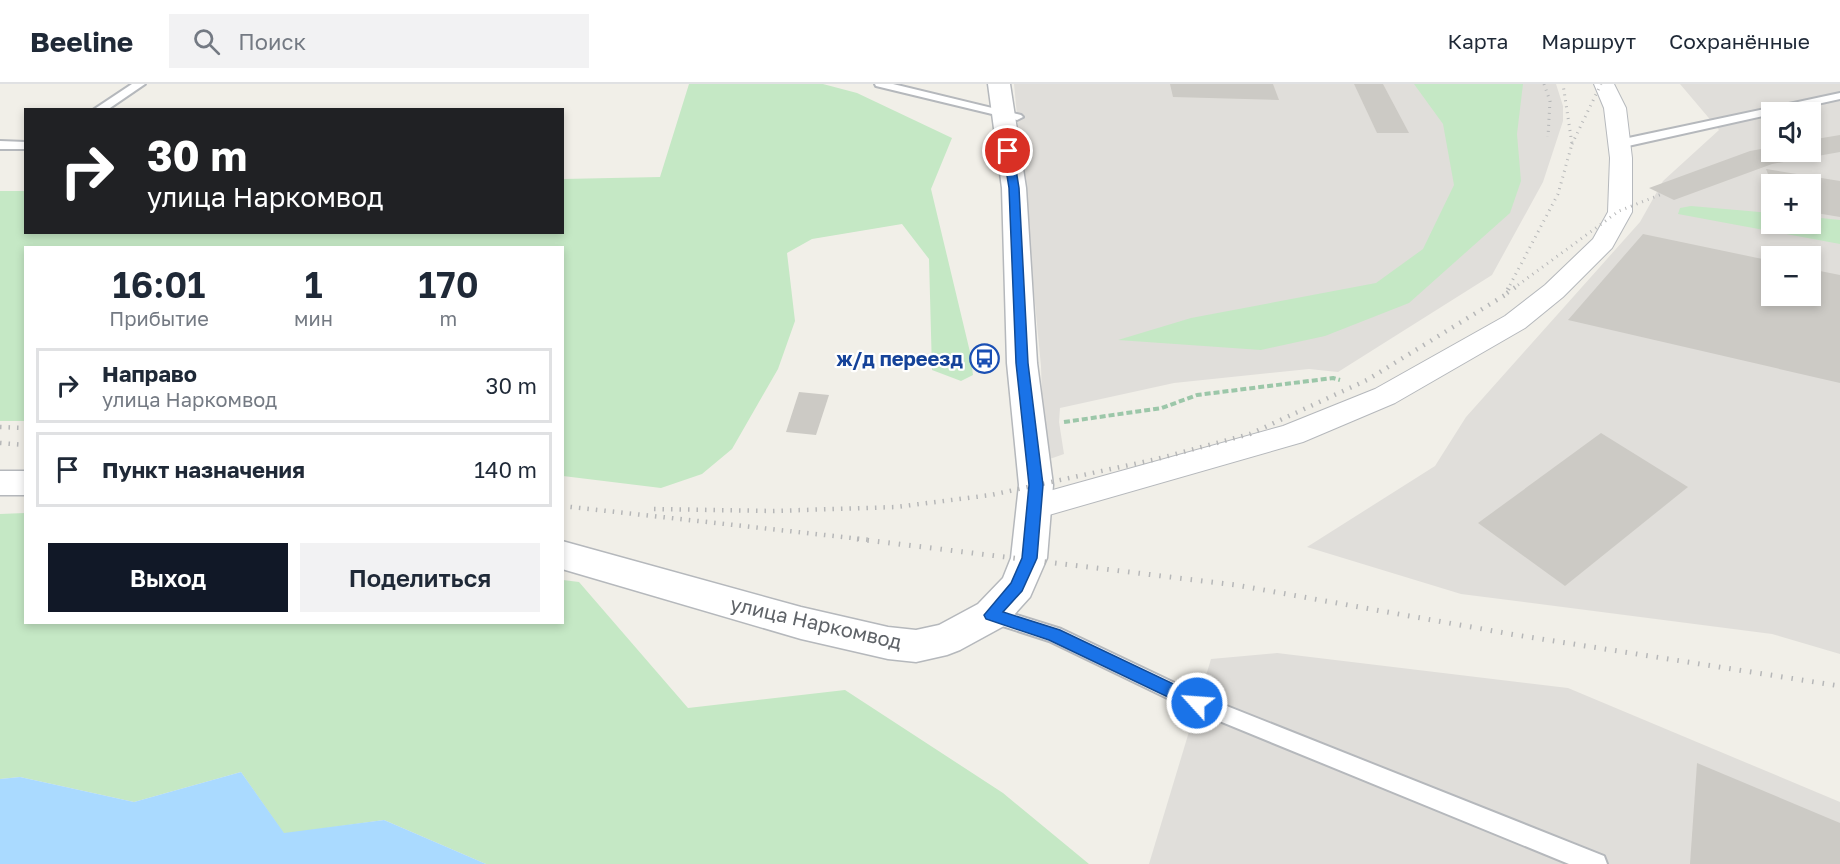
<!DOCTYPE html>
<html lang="ru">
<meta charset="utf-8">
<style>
:root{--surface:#fff;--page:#f2f2f3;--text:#1f2937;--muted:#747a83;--line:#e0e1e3;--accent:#111827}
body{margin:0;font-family:"Golos Text",sans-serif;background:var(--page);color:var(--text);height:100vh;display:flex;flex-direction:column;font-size:22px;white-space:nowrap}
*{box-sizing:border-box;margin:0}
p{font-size:20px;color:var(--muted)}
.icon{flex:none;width:33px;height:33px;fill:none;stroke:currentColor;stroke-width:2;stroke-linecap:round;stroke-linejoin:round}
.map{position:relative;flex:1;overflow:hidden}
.side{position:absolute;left:24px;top:162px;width:540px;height:378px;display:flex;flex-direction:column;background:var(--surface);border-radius:0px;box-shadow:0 3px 9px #0003}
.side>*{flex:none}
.banner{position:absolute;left:24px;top:24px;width:540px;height:126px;border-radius:0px;box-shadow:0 3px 9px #0003;background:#202124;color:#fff;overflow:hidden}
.tools{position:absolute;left:1761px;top:18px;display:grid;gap:12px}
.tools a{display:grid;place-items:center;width:60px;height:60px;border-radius:0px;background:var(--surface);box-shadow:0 3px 9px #0003;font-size:30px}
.pin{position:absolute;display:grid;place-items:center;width:51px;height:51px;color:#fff;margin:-26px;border:3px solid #fff;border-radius:50%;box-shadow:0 2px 6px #0007}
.me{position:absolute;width:66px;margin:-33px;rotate:296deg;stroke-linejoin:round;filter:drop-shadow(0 0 4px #0008)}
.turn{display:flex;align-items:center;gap:21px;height:126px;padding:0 24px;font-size:27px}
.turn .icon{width:78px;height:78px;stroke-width:2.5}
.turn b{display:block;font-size:42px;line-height:51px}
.eta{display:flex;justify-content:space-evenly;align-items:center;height:102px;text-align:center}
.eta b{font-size:36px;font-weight:600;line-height:42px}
.cta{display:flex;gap:12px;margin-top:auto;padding:12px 24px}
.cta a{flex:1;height:69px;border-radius:0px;background:var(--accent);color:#fff;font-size:24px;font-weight:600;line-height:69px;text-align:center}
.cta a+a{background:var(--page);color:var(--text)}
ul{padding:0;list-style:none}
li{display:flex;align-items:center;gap:18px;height:75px;margin:0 12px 9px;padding:0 12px;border:3px solid var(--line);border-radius:0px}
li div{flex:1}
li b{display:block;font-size:22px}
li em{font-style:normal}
header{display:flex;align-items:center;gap:36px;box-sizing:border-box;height:84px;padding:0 30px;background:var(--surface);border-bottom:2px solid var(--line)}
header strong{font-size:28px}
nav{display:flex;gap:33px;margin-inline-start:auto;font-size:21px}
.search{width:420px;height:54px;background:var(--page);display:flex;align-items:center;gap:15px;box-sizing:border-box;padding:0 21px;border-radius:0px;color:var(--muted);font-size:22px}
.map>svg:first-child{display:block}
.industrial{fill:#e0deda;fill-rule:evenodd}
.green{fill:#c5e8c5}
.water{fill:#aadaff}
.building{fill:#cccac5}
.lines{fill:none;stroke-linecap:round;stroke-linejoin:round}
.service-casing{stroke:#b5b8bc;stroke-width:4}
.minor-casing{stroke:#b5b8bc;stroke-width:2}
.tertiary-casing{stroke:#b5b8bc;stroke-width:3}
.path{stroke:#9cc7a9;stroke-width:4;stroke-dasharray:6 3;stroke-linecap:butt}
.service{fill:#fff;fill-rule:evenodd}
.minor{fill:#fff;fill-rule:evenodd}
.tertiary{fill:#fff;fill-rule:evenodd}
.rail-far2{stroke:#b6b7b8;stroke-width:3;stroke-dasharray:1 5;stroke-linecap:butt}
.rail-far1{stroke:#b6b7b8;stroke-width:4.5;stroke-dasharray:1.5 7;stroke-linecap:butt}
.rail{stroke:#b6b7b8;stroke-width:5;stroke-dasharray:1.5 9;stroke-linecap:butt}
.route{fill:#1a73e8;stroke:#114b97;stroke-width:1.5}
.labels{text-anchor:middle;stroke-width:4.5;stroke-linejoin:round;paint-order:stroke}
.transit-label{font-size:20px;font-weight:bold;fill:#164399;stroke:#fff;text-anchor:end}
.street-label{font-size:20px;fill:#5f6368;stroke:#fff}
</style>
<header>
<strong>Beeline</strong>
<div class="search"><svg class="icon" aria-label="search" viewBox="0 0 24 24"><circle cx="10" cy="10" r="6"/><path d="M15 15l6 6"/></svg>Поиск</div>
<nav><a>Карта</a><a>Маршрут</a><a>Сохранённые</a></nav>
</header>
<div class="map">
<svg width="1840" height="780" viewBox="0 0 1840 780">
<rect width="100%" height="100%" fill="#f1efe8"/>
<g class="industrial">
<polygon points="1014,0 1556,0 1563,22 1563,37 1543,98 1492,191 1338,288 1309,285 1174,299 1060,324 1059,338 1064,370 1044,377 1041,282"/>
<path d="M1680 0H1840V570L1772 550 1461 510 1307 463 1435 382 1466 333 1640 138 1663 97 1719 46ZM1772 28H1810V68H1772ZM1772 100H1810V140H1772ZM1772 172H1810V212H1772Z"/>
<polygon points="1277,569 1568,604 1840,718 1840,780 1149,780 1211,575"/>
</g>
<g class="green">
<polygon points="689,0 823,0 857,9 952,54 931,105 970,268 973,291 961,297 932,286 929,175 902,140 812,155 787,169 795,237 778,285 732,365 702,390 661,404 563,392 562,164 26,164 25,337 0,337 0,107 25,107 26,148 562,148 563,95 660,93"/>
<polygon points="1414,0 1523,0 1517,50 1521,97 1510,129 1409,219 1325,252 1261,266 1118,256 1191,234 1376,199 1423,165 1454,101 1443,40"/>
<polygon points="1691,122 1771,129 1772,140 1810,140 1811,133 1840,136 1840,160 1678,130 1680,124"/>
<polygon points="25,429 26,538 562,538 563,496 579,498 688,624 845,606 1003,709 1089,780 486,780 384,736 284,750 241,688 134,718 20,693 0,695 0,430"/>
</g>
<polygon class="water" points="241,688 284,749 384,736 486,780 0,780 0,695 20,693 134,718"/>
<g class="building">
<polygon points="1170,0 1273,0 1279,16 1173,13"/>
<polygon points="1354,0 1383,0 1409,49 1377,49"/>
<polygon points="1840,51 1840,68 1772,80 1674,116 1649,104 1750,67 1772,63 1772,68 1810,68 1810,56"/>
<polygon points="1766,85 1840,97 1840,133 1810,128 1810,100 1772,100"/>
<polygon points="1643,150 1772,177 1772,212 1810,212 1810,185 1840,191 1840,299 1568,236"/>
<polygon points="799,308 829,311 816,351 786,348"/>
<polygon points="1601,349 1688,403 1565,502 1478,439"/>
<polygon points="1697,679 1840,739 1840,780 1690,780"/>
</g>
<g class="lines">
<defs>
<g id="service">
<polygon points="132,0 145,0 107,26 93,26"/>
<polygon points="875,0 893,0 1021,31 1023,33 1017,36 876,2"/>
<polygon points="1840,9 1840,15 1619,64 1613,60 1619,56"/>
<polygon points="0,57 26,58 26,65 0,65"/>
<polygon points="991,523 1061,545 1204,613 1604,772 1607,780 1569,780 1190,625 1049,557 984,536 982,531 984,526"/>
</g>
<polygon id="minor" points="1594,0 1614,0 1626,24 1632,74 1632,128 1612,164 1563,213 1525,244 1395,319 1303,358 1035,435 1024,432 1019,423 1024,414 1283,342 1375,305 1505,232 1545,201 1593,155 1608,128 1610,74 1604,24"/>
<g id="tertiary">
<polygon points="988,0 1010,0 1026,104 1037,279 1053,401 1047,474 1030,513 1004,542 960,566 947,571 916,578 888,575 801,555 562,485 562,457 801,523 888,543 916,546 939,541 978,520 1003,494 1011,474 1019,401 1007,279 1002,104"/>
<rect x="0" y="387" width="26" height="24"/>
</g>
</defs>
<use href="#service" class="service-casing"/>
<use href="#minor" class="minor-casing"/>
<use href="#tertiary" class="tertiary-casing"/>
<polyline class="path" points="1064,338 1162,324 1197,311 1333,294 1340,296"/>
<use href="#service" class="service"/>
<use href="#minor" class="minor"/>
<use href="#tertiary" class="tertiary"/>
<g class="rail-far2">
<polyline points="1544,0 1550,17 1548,53"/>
<polyline points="1572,60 1601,0"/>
<polyline points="1510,201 1558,110 1572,60 1563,0"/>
<polyline points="1518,201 1619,127 1662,110"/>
</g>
<g class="rail-far1">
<polyline points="1507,209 1520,200"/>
<polyline points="0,343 26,344"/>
<polyline points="0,359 26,361"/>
<polyline points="562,422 870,456"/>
<polyline points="654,425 773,427 896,423 991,411 1157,375 1250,350 1367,296 1505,211 1511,200"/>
</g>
<polyline class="rail" points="857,455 1236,501 1516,551 1840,602"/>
</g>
<polygon class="route" points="1008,64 1013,67 1019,104 1028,279 1043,401 1037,474 1022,507 1003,528 1060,546 1203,614 1206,619 1203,625 1197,627 1049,556 986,535 984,531 1011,499 1022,474 1029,401 1016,279 1009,104 1003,67"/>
<defs>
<symbol id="bus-ring" viewBox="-11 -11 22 22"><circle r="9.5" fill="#fff" stroke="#1a4fb4" stroke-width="1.5"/><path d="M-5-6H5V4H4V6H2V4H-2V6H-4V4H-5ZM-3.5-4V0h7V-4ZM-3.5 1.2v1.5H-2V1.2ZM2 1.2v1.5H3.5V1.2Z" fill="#1a4fb4"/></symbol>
</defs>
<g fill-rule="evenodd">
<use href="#bus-ring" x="968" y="258" width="33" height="33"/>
</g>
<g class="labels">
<g class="transit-label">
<text x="963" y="282">ж/д переезд</text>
</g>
<g class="street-label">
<text transform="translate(816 539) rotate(13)" y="7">улица Наркомвод</text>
</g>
</g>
</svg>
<div class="tools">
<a><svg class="icon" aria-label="sound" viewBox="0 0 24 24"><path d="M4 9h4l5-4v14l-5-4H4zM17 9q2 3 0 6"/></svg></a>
<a>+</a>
<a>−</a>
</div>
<div class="pin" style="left:1008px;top:67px;background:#d93025"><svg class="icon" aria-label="arrive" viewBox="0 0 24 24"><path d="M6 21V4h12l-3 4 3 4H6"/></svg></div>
<svg class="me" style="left:1197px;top:619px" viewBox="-20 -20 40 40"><circle r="17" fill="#1a73e8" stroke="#fff" stroke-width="3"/><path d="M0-11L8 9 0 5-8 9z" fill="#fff"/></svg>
<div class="banner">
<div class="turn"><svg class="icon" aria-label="right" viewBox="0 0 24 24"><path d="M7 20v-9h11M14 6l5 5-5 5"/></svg><div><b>30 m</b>улица Наркомвод</div></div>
</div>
<section class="side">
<div class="eta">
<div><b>16:01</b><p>Прибытие</p></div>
<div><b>1</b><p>мин</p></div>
<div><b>170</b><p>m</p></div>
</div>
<ul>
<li><svg class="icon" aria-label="right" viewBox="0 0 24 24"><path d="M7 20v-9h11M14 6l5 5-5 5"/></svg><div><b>Направо</b><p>улица Наркомвод</p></div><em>30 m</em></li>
<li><svg class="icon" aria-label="arrive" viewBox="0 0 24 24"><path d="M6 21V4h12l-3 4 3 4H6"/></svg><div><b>Пункт назначения</b></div><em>140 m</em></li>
</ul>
<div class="cta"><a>Выход</a><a>Поделиться</a></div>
</section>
</div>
